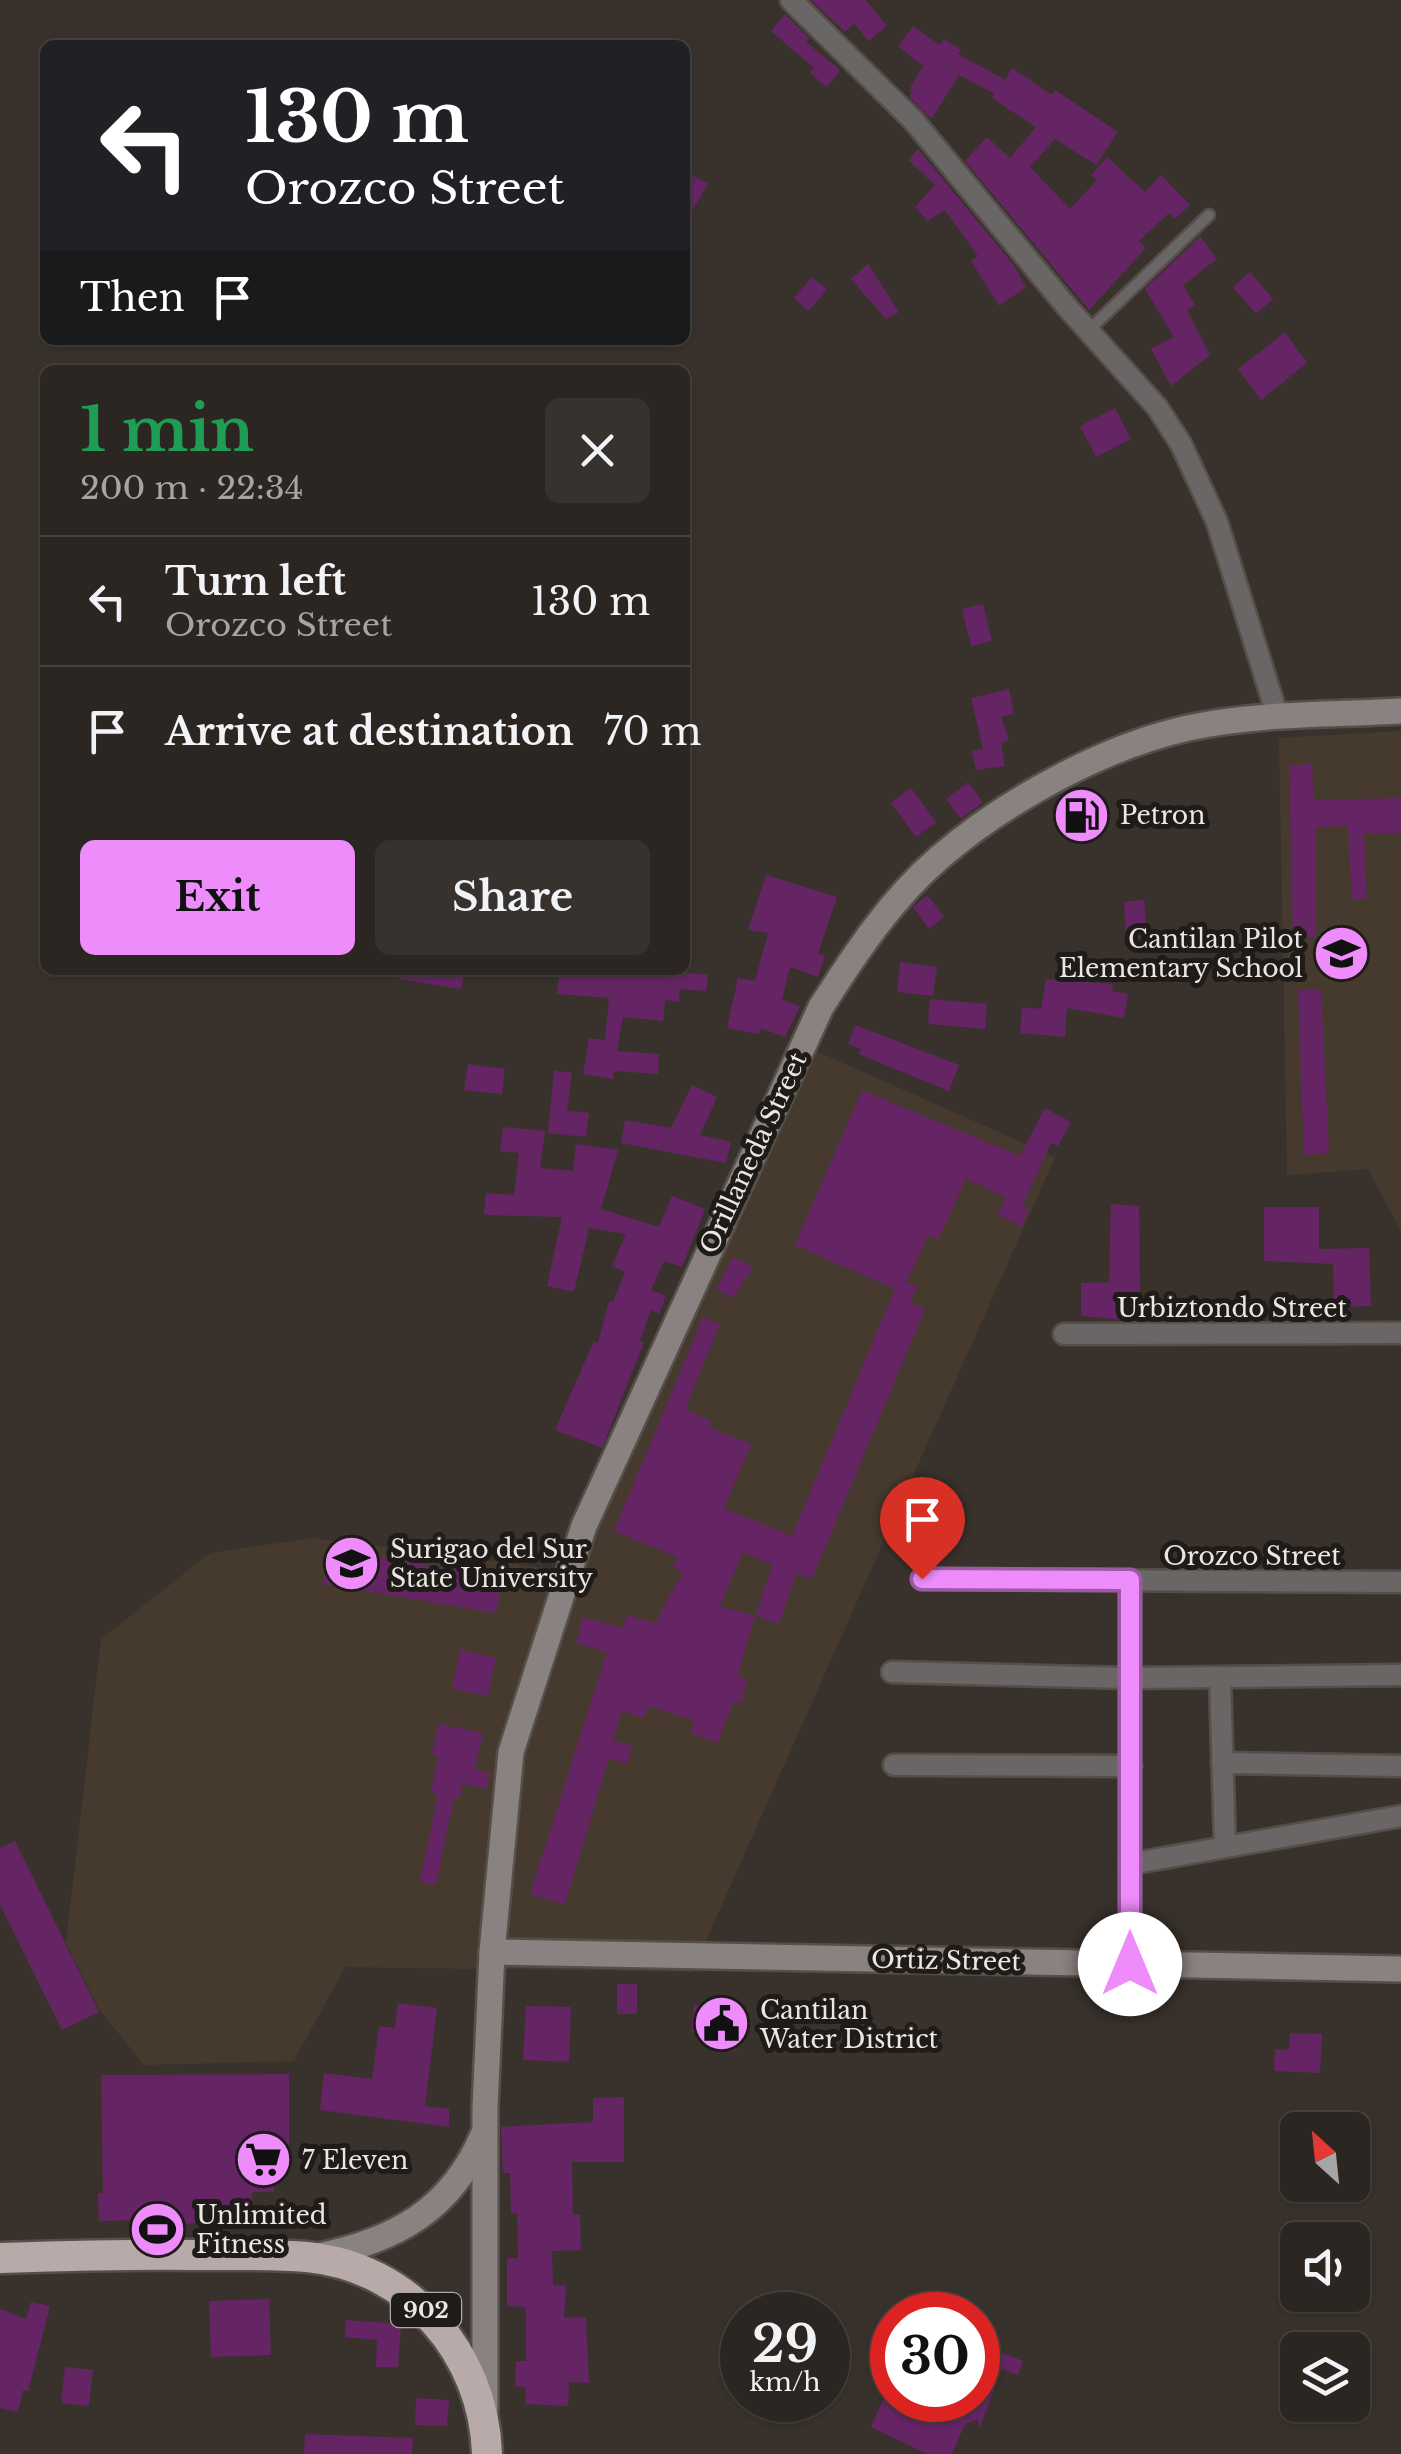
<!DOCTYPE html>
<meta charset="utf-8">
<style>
:root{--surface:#2b2621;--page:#37322e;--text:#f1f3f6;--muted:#a6a5a5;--line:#47433f;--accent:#ed8cfa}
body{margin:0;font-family:"Libre Baskerville",serif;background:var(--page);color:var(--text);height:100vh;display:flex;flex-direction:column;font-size:38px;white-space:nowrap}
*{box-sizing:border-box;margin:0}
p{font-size:32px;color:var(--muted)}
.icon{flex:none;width:55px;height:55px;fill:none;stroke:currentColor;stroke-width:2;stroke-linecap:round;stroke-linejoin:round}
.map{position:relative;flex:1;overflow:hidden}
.drawer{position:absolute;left:40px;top:365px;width:650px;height:610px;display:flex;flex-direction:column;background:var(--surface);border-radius:15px;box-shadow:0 2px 8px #0004,0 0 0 2px var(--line)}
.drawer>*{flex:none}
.top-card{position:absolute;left:40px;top:40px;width:650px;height:305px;border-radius:15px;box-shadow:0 2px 8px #0004,0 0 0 2px var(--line);background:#202124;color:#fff;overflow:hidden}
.needle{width:65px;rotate:333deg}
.controls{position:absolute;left:1280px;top:2112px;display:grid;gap:20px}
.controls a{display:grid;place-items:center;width:90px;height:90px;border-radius:15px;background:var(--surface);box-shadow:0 2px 8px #0004,0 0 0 2px var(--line);font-size:50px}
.speed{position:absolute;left:720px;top:2292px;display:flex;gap:20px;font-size:50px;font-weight:700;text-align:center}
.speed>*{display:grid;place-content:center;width:130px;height:130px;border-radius:50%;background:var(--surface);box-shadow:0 2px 8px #0004,0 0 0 2px var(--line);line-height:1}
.speed small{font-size:25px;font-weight:400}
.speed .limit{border:15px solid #d22;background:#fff;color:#111}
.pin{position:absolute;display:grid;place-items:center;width:85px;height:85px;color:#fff;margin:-102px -42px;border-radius:50% 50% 50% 0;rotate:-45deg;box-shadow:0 0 10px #0007}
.pin .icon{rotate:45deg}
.me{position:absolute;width:110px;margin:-55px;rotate:0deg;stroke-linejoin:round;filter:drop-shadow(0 0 8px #0008)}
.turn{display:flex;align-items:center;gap:35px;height:210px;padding:0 40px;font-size:45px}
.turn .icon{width:130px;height:130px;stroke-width:2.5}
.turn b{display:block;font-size:70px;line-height:85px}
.then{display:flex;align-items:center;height:95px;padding:0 40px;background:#0003;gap:20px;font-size:38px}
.round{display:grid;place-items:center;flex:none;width:105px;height:105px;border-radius:15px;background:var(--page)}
.summary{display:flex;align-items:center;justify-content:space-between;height:170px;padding:0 40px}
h1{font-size:60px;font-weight:700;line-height:75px;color:#1e9e55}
.primary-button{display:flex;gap:20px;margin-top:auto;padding:20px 40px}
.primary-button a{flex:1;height:115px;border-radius:15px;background:var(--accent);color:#111;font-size:40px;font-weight:700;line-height:115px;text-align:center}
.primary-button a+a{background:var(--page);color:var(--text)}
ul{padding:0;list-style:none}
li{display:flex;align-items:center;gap:30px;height:130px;padding:0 40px;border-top:2px solid var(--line)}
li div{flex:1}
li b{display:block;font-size:38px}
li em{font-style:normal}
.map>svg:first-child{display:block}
.built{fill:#463a2f}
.building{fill:#652565}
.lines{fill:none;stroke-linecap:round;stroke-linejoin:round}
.lane-casing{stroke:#554f49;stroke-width:15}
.street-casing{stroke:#554f49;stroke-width:25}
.secondary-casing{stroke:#554f49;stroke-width:30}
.highway-casing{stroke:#554f49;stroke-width:35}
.lane{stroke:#6b6666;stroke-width:10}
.street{stroke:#6b6666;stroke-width:20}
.secondary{stroke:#8a8281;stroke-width:25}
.highway{stroke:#b7aaa9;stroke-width:30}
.route-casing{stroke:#9a5ba2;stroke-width:25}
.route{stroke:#ed8cfa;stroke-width:18}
.labels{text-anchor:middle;stroke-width:10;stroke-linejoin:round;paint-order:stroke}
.shield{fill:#1e1b18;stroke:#aea9a5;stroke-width:2.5}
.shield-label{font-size:22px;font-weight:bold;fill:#ebe6e2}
.poi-label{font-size:25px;fill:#ebe6e2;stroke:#1e1b18;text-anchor:start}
.street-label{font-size:25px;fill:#ebe6e2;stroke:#1e1b18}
</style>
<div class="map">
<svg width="1401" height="2454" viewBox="0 0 1401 2454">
<rect width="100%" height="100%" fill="#39322c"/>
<g class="built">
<polygon points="1401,731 1401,1231 1368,1169 1287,1175 1279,738"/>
<polygon points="809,1048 1055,1157 692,1972 345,1967 294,2061 144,2065 99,2009 66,1943 101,1639 210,1553 313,1538 578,1572"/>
</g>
<g class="building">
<polygon points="811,0 866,0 887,26 868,41 854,23 845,32"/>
<polygon points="785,14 810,38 806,42 840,70 827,87 810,73 814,68 771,31"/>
<polygon points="913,26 940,45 944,39 961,50 958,54 1005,80 1012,68 1052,95 1055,90 1118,132 1096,165 1055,139 1030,167 1070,209 1097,180 1091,175 1107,157 1145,192 1161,175 1190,205 1175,219 1169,213 1139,241 1146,248 1089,310 965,161 987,137 1010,158 1036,127 992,98 995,94 959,75 932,118 927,115 910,98 911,86 923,66 898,46"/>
<polygon points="918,149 1013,264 1026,287 999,306 971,261 978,256 945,210 928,221 915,207 935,185 908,160"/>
<polygon points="685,171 708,184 685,222"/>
<polygon points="1200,236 1217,259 1183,285 1195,305 1187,310 1210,355 1171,386 1151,349 1174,337 1145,289"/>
<polygon points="868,264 899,312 886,319 851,279"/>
<polygon points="1250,272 1273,299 1256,314 1233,287"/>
<polygon points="812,277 827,290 808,311 794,298"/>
<polygon points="1285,332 1307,363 1261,400 1238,369"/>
<polygon points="1115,408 1131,439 1096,457 1080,426"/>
<polygon points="983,604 992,641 971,646 962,609"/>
<polygon points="1009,689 1014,713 1001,717 1009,740 1001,743 1005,766 976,770 972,751 983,749 971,698"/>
<polygon points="1312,764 1314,800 1401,798 1401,833 1364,834 1367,898 1352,900 1348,826 1315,827 1316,937 1293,937 1289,766"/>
<polygon points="968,782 983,802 961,819 946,799"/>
<polygon points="911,788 936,822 916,837 891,803"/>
<polygon points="1083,792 1092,810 1068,822 1059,805"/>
<polygon points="766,875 837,897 818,954 825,956 818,977 790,967 782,1000 800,1006 785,1037 761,1028 759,1034 727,1028 738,978 755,981 768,933 748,930"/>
<polygon points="927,895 944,917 929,929 913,907"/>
<polygon points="1144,900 1147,937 1126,938 1124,902"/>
<polygon points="900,962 937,967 933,996 897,992"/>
<polygon points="400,970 465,970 461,989 399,979"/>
<polygon points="560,970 660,970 708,975 706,991 680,989 679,1002 665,1000 663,1021 623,1017 617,1051 659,1054 658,1074 614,1071 613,1079 583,1074 589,1038 605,1040 609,998 557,994"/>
<polygon points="1046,979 1113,984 1112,991 1128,994 1124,1018 1067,1008 1065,1037 1020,1033 1022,1007 1041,1009"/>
<polygon points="1321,989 1329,1153 1304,1155 1298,990"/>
<polygon points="930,999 987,1004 985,1029 928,1024"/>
<polygon points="855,1025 959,1065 949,1091 859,1054 861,1049 848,1044"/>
<polygon points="468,1064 505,1069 502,1094 464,1090"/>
<polygon points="554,1070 572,1073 567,1111 589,1113 586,1137 548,1133"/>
<polygon points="692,1085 717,1097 700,1135 731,1142 726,1163 621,1143 625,1120 671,1128"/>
<polygon points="862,1090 1020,1156 1045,1108 1071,1122 1058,1146 1051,1143 1022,1207 1029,1210 1022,1226 998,1215 1006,1197 966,1179 938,1240 928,1235 907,1282 917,1286 910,1302 925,1309 812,1579 796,1573 779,1624 756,1616 772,1565 743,1552 720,1606 755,1616 737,1677 747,1679 741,1703 734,1701 717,1743 690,1732 695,1721 648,1706 644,1718 622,1711 613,1740 633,1746 627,1764 609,1758 565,1904 530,1894 607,1652 576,1643 583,1617 623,1628 627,1615 655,1623 683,1572 673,1567 677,1557 614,1531 703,1317 720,1324 685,1409 711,1421 708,1427 751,1444 724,1508 792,1536 895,1289 795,1245"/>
<polygon points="503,1127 545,1131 540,1168 573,1171 576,1144 618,1150 601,1209 659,1227 672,1196 705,1209 682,1267 664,1261 651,1290 666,1296 659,1314 651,1310 640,1341 644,1342 602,1448 555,1430 594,1341 598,1343 609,1301 613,1302 625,1272 612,1266 626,1234 589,1228 574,1292 547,1286 562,1217 484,1215 486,1193 514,1195 519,1153 500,1151"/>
<polygon points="1111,1204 1139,1206 1140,1296 1126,1296 1126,1320 1081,1316 1081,1283 1109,1282"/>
<polygon points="1264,1207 1319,1207 1319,1249 1369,1248 1371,1306 1334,1307 1333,1264 1264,1261"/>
<polygon points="733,1257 753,1267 733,1298 716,1290"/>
<polygon points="329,1549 502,1578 496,1613 323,1584"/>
<polygon points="460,1650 496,1658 488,1696 452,1689"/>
<polygon points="438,1724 483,1733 475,1770 490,1773 486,1789 463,1784 460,1798 454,1797 436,1885 420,1882 438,1794 431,1792 438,1757 432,1755"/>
<polygon points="15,1841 99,2012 62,2030 0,1905 0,1848"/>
<rect x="617" y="1984" width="20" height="30"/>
<polygon points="398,2003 437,2008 425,2106 449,2109 449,2127 320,2110 324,2073 372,2079 379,2026 395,2028"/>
<polygon points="694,2005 748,2009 746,2037 737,2036 736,2051 711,2049 712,2034 691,2032"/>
<polygon points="526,2006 571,2007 569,2062 523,2060"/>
<polygon points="1290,2033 1322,2034 1320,2073 1274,2071 1275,2049 1289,2050"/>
<polygon points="289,2074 289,2170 274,2170 274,2192 252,2192 252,2205 224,2206 224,2218 210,2218 210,2222 142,2227 142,2220 99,2221 98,2193 103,2193 101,2075"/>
<polygon points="624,2097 624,2162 572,2162 573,2215 580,2215 581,2250 552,2251 553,2285 566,2286 564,2317 586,2318 589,2383 569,2382 568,2406 525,2404 526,2387 515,2386 516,2361 526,2361 526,2307 507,2306 507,2258 518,2258 517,2213 511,2213 510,2173 503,2173 501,2127 593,2122 593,2098"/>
<polygon points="269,2299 271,2355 211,2357 209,2301"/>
<polygon points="31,2302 50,2306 28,2391 23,2390 18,2412 0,2408 0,2309 26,2319"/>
<polygon points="346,2320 401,2324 398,2367 376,2367 377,2340 345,2337"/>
<polygon points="978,2343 1023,2361 1018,2375 1002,2369 979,2429 978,2419 965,2424 952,2454 927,2454 871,2427 883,2400 978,2400"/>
<polygon points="65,2367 93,2370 89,2406 61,2403"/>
<polygon points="416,2398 449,2400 447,2426 415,2425"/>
<polygon points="305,2434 413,2438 412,2454 304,2454"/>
</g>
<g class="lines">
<defs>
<polyline id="lane" points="1090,329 1209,215"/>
<g id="street">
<polyline points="791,0 914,121 1067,307 1157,407 1181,444 1217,522 1278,718"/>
<polyline points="1064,1334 1401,1333"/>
<polyline points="922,1579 1401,1582"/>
<polyline points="1130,1580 1130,1963"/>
<polyline points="892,1672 1128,1678 1401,1675"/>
<polyline points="1220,1679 1225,1846"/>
<polyline points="1222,1763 1401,1766"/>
<polyline points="894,1765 1131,1766"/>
<polyline points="1130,1864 1401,1816"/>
</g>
<g id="secondary">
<polyline points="492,1952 1401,1969"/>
<path d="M319 2256C396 2240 451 2210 483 2135"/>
<path d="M485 2410V2108L492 1952 511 1752 584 1526 821 1007C855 954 891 899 939 858 1005 801 1103 747 1188 728 1257 713 1331 715 1401 711"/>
</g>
<path id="highway" d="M0 2258C64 2256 128 2254 192 2255 230 2255 269 2254 307 2257 410 2267 484 2354 487 2454"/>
</defs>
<use href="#lane" class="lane-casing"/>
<use href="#street" class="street-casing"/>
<use href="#secondary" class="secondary-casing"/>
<use href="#highway" class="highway-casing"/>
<use href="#lane" class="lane"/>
<use href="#street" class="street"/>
<use href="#secondary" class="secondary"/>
<use href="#highway" class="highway"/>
</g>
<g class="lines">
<defs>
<polyline id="route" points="922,1579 1130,1580 1130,1964"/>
</defs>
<use href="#route" class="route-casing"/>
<use href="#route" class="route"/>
</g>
<defs>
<symbol id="fuel-disc" viewBox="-11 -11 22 22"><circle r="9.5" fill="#ed8cfa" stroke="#1e1b18"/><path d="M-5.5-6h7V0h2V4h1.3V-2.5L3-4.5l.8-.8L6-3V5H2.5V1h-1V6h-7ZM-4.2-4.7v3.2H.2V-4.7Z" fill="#111"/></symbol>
<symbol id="school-disc" viewBox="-11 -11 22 22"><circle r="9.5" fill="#ed8cfa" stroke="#1e1b18"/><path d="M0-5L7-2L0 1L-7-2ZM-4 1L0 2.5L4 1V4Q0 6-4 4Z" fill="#111"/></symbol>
<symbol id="university-disc" viewBox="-11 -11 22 22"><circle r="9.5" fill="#ed8cfa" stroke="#1e1b18"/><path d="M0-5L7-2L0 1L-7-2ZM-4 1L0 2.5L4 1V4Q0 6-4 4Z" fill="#111"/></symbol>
<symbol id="civic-disc" viewBox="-11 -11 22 22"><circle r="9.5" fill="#ed8cfa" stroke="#1e1b18"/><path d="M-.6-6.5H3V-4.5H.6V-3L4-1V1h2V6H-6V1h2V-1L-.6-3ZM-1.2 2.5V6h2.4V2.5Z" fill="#111"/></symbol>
<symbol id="supermarket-disc" viewBox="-11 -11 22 22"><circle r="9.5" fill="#ed8cfa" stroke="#1e1b18"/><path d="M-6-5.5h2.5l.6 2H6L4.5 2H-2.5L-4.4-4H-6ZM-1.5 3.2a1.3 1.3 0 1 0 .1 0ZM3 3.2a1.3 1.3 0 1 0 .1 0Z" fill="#111"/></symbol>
<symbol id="stadium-disc" viewBox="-11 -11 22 22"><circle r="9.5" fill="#ed8cfa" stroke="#1e1b18"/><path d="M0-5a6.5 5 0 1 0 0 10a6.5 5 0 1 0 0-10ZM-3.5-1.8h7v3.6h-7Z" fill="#111"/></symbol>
</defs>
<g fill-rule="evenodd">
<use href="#fuel-disc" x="1050" y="784" width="63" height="63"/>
<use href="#school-disc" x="1310" y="922" width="63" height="63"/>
<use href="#university-disc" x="320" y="1532" width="63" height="63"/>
<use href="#civic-disc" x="690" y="1992" width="63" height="63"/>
<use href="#supermarket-disc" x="232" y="2128" width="63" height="63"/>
<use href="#stadium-disc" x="126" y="2198" width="63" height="63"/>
</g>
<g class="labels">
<rect class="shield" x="391" y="2293" width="70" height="34" rx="8"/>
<g class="shield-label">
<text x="426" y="2318">902</text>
</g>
<g class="poi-label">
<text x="1120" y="824">Petron</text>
<text x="1303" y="948" text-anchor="end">Cantilan Pilot<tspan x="1303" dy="29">Elementary School</tspan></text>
<text x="390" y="1558">Surigao del Sur<tspan x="390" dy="29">State University</tspan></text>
<text x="760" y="2019">Cantilan<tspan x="760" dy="29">Water District</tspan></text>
<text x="302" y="2169">7 Eleven</text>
<text x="196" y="2224">Unlimited<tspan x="196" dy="29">Fitness</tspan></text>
</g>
<g class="street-label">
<text transform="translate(753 1153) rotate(-65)" y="9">Orillaneda Street</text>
<text x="1232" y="1317">Urbiztondo Street</text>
<text x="1252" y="1565">Orozco Street</text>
<text transform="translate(946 1960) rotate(1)" y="9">Ortiz Street</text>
</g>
</g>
</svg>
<div class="controls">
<a><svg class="needle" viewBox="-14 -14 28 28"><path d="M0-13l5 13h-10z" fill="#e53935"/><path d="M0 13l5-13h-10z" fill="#a6a5a5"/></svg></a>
<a><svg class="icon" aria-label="sound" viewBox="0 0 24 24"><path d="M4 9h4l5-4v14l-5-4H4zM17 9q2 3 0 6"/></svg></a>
<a><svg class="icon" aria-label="layers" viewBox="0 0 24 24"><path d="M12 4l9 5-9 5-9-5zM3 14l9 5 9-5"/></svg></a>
</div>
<div class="speed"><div>29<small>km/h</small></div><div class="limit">30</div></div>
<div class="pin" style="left:922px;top:1579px;background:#d93025"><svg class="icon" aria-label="arrive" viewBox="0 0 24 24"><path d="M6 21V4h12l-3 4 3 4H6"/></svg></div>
<svg class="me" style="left:1130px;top:1964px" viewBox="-20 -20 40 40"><circle r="19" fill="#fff"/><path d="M0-13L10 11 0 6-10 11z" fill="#ed8cfa"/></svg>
<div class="top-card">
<div class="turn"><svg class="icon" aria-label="left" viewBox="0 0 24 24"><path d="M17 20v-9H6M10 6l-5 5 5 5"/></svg><div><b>130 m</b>Orozco Street</div></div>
<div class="then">Then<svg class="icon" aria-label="arrive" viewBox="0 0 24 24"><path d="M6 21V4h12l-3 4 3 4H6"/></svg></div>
</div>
<section class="drawer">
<div class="summary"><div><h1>1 min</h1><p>200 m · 22:34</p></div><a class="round"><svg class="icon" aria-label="close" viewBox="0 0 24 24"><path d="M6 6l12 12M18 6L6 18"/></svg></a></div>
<ul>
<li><svg class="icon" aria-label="left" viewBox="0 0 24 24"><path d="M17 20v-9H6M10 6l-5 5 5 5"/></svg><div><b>Turn left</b><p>Orozco Street</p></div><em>130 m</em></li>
<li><svg class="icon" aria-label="arrive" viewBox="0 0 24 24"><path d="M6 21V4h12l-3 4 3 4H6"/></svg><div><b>Arrive at destination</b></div><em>70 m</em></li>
</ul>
<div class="primary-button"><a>Exit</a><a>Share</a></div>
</section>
</div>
